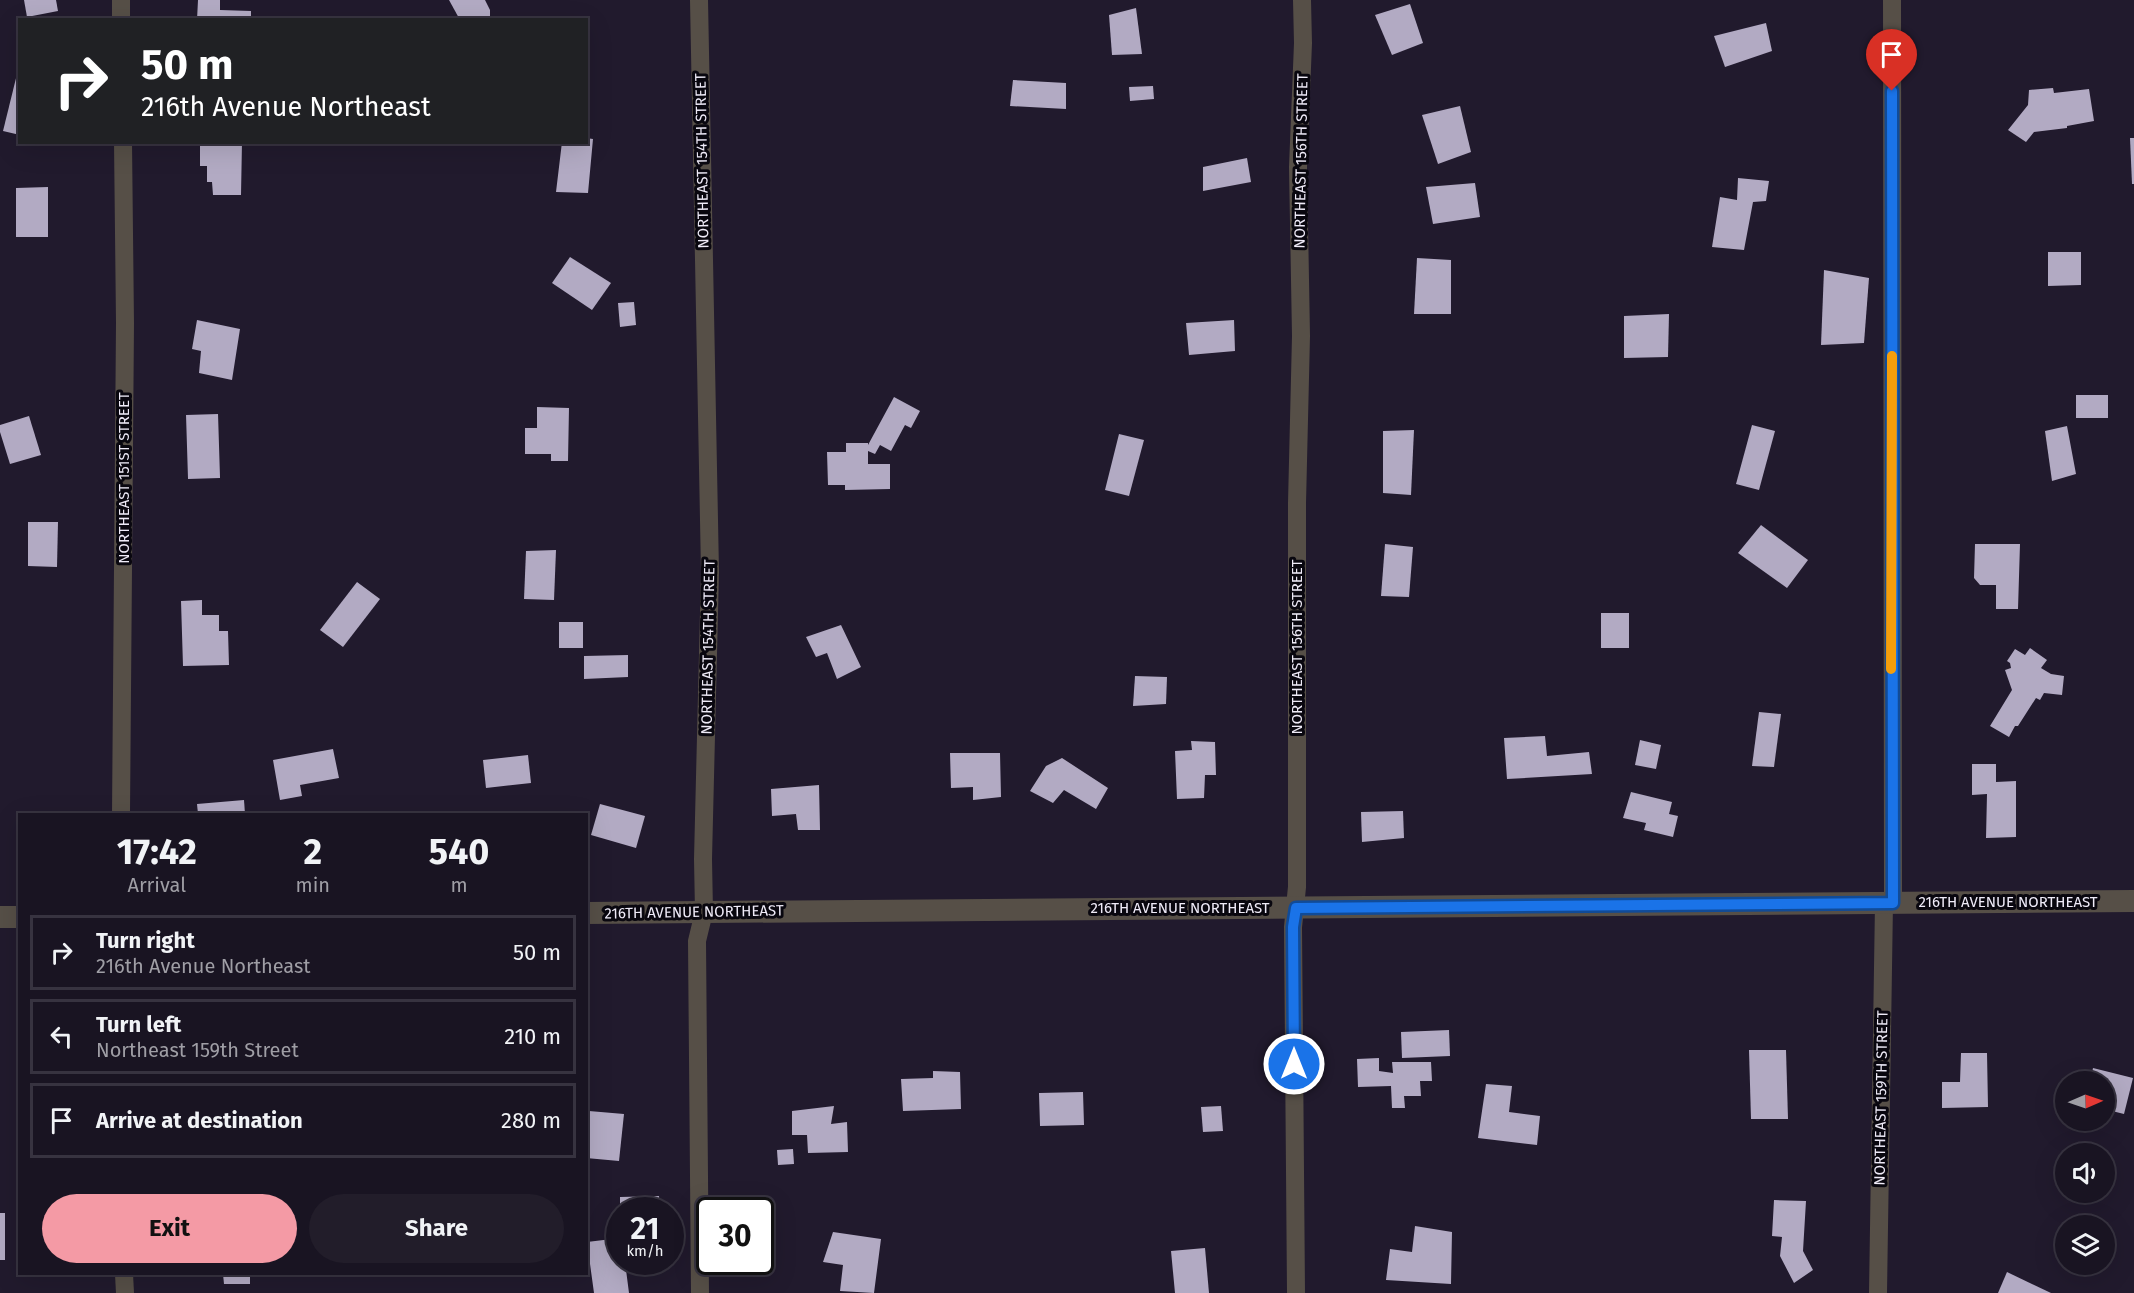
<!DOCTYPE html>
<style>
:root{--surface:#191422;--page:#221d2a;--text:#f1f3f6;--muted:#9f9ea5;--line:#373340;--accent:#f49aa5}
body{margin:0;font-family:"Fira Sans",sans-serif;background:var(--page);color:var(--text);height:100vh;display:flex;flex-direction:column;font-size:22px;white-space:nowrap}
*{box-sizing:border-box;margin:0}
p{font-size:20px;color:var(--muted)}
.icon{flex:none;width:33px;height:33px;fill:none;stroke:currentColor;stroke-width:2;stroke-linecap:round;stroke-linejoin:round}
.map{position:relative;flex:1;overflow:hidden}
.drawer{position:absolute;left:18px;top:813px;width:570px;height:462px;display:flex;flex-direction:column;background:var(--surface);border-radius:0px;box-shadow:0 6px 24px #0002,0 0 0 2px var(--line)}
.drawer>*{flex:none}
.banner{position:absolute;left:18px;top:18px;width:570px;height:126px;border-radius:0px;box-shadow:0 6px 24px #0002,0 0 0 2px var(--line);background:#202124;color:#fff;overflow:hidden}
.needle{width:39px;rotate:88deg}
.controls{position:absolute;left:2055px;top:1071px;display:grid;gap:12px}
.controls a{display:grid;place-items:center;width:60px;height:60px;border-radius:50%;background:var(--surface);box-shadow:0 6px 24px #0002,0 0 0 2px var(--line);font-size:30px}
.speed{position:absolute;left:606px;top:1197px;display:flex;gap:12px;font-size:30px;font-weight:700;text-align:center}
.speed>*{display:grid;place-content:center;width:78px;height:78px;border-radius:50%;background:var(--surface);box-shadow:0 6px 24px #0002,0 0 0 2px var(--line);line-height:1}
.speed small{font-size:15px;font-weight:400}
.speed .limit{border:3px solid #111;border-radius:9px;background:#fff;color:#111}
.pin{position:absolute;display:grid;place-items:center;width:51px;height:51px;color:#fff;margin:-62px -26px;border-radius:50% 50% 50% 0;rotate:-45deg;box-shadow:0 0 6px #0007}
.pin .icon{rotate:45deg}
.me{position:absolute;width:66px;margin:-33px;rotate:0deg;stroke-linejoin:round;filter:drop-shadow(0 0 4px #0008)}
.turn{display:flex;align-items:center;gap:21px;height:126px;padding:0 24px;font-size:27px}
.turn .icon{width:78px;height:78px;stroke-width:2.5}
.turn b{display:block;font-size:42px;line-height:51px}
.eta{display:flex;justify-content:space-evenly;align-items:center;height:102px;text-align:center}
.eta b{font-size:36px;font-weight:700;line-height:42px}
.action{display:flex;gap:12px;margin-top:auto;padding:12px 24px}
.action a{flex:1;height:69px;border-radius:36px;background:var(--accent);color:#111;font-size:24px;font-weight:700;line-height:69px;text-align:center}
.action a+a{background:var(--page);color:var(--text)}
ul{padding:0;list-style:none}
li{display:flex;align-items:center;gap:18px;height:75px;margin:0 12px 9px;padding:0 12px;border:3px solid var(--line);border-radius:0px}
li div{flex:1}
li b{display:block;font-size:22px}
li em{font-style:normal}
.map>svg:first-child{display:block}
.building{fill:#b2aac3}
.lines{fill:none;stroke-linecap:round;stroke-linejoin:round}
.minor{stroke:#564f47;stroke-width:18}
.tertiary{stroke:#564f47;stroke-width:22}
.route-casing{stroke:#114b97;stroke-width:15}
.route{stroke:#1a73e8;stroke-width:10}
.slow{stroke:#f59e0b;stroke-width:10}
.labels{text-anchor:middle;stroke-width:6;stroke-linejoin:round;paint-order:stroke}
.street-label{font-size:15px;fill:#efebf8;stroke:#09070f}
</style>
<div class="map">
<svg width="2134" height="1293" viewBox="0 0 2134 1293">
<rect width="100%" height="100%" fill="#211a2d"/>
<g class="building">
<polygon points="24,0 56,0 58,11 27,17"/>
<polygon points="198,0 220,0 220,10 251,11 251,20 197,20"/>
<polygon points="449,0 485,0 490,10 490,20 460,20"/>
<polygon points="1410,4 1423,43 1392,55 1375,15"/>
<polygon points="1136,8 1142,54 1112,55 1109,15"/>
<polygon points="1766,23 1772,51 1725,67 1714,36"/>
<polygon points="19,66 20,66 20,135 3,131"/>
<polygon points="1013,80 1066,83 1066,109 1010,106"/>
<polygon points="1153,86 1154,99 1130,101 1129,87"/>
<polygon points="2053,88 2054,93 2089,89 2094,121 2067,126 2067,128 2034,132 2026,142 2008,130 2028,105 2029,90"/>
<polygon points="1460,106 1471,152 1438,164 1422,115"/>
<polygon points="586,138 593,139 588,193 556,192 562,142 586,142"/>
<polygon points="2130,138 2134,138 2134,184 2132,184"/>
<polygon points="200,142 242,142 241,195 213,195 212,182 207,182 207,166 200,166"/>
<polygon points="1247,158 1251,182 1203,191 1203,167"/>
<polygon points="1738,178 1769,181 1766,201 1753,202 1744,250 1712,247 1720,197 1737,200"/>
<polygon points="1475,183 1480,217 1433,224 1426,187"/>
<polygon points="48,187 48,237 16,237 16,188"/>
<polygon points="2048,252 2081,252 2081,285 2048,286"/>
<polygon points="570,257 611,283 592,310 552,283"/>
<polygon points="1417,258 1451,260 1451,314 1414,314"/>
<polygon points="1824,270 1869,278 1864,343 1821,345"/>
<polygon points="634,302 636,325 620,327 618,303"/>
<polygon points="1669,314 1668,357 1624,358 1624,316"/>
<polygon points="197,320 240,329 232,380 199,373 201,351 192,349"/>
<polygon points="1234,320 1235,351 1189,355 1186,323"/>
<rect x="2076" y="395" width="32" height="23"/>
<polygon points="894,397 920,411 911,428 905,425 891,451 880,445 875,454 868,451 868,464 890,464 890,489 845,490 845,485 828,485 827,452 846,452 846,443 868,443 868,445"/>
<polygon points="537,407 569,408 568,461 551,461 551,454 525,454 525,428 537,428"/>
<polygon points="218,414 220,478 188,479 186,415"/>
<polygon points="29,416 41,455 10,464 0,432 0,425"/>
<polygon points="1752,425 1775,431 1759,490 1736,484"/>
<polygon points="2067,426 2076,474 2052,481 2045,431"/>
<polygon points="1414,430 1411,495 1383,493 1383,431"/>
<polygon points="1119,434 1144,440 1129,496 1105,490"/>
<polygon points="28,522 58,522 57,567 28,566"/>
<polygon points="1761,525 1808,560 1787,588 1738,553"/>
<polygon points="1385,544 1413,547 1409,597 1381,596"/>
<polygon points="1975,544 2020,544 2018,609 1996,609 1996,585 1980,585 1974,578"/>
<polygon points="556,550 554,600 524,599 526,551"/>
<polygon points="357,582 380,599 343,647 320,630"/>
<polygon points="202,600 202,615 219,615 219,631 228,631 229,665 183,666 181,601"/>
<rect x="1601" y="613" width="28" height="35"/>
<rect x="559" y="622" width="24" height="26"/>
<polygon points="841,625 861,667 837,679 827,653 816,657 806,637"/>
<polygon points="2030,648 2047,660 2041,668 2051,674 2064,676 2062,695 2044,693 2040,700 2036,698 2018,726 2015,726 2009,737 1990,726 2012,690 2005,670 2011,668 2010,663 2007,661 2015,649 2025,655"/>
<polygon points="628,655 628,677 584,679 584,656"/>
<polygon points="1135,676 1167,677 1166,704 1133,706"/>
<polygon points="1759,712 1781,714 1774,767 1752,766"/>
<polygon points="1545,736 1547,756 1589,752 1592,774 1507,779 1504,738"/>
<polygon points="1640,740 1661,745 1656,769 1635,765"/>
<polygon points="1191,741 1215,742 1216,775 1205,775 1204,798 1177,799 1175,751 1192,750"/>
<polygon points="333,749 339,778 300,785 302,796 280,800 273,760"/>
<polygon points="950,753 1000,753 1001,797 973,800 973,787 951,788"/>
<polygon points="528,755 531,783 486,788 483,760"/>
<polygon points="1062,758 1108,788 1096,809 1064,790 1053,803 1030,791 1046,766"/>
<polygon points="1972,764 1996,764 1996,782 2016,781 2016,837 1986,838 1987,794 1972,795"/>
<polygon points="819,785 820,830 798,830 796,814 772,816 771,789"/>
<polygon points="1631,792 1672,802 1669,814 1678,816 1673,837 1644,830 1646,823 1623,818"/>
<polygon points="244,800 245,814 198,814 197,804"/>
<polygon points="600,804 645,816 636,848 591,835"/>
<polygon points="1403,811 1404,838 1362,842 1361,812"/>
<polygon points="1449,1030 1450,1056 1402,1058 1401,1032"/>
<polygon points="1749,1050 1786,1050 1788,1119 1751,1119"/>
<polygon points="1961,1053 1987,1053 1988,1107 1942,1108 1942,1082 1960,1082"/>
<polygon points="1379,1058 1379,1071 1393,1073 1392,1062 1431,1062 1432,1081 1420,1081 1421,1096 1404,1096 1405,1108 1392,1108 1391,1086 1358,1087 1357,1059"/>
<polygon points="2093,1068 2133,1078 2124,1114 2104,1109 2104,1082 2090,1082"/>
<polygon points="933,1071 960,1072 961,1109 903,1111 901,1079 933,1078"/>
<polygon points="1486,1084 1512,1086 1509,1112 1540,1116 1537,1145 1478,1138"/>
<polygon points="1083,1092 1084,1125 1040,1126 1039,1093"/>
<polygon points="834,1106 831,1124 847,1122 848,1152 808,1153 807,1135 792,1135 792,1111"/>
<polygon points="1221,1106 1223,1131 1203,1132 1201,1107"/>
<polygon points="589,1111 624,1114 619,1161 586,1158"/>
<polygon points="793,1149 794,1164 778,1165 777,1150"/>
<polygon points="659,1196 660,1210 620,1210 620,1197"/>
<polygon points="1774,1200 1806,1201 1803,1251 1813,1270 1794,1283 1780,1256 1782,1237 1772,1236"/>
<rect x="0" y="1213" width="5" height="47"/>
<polygon points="1415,1226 1452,1232 1451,1284 1386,1280 1390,1249 1412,1252"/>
<polygon points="833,1232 881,1239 874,1293 840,1291 843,1265 823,1262"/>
<polygon points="620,1238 620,1262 625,1262 629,1293 594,1293 587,1242"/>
<polygon points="1205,1248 1209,1293 1175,1293 1171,1251"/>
<polygon points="2007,1272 2051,1293 1998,1293"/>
<polygon points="223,1274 250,1274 250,1284 224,1284"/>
</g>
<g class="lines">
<g class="minor">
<polyline points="121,0 121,20"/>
<polyline points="699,0 710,572 703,859 704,912 697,941 700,1293"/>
<polyline points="1892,0 1893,903"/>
<polyline points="121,814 125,323 123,142"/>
<polyline points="124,1274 125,1293"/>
<polyline points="1296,1293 1293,927 1297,887 1297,503 1301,336 1298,167 1303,43 1302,0"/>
<polyline points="1878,1293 1884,903"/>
</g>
<g class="tertiary">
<polyline points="586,913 2134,901"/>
<polyline points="0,917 20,917"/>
</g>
</g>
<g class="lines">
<defs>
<polyline id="route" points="1294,1064 1293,927 1296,908 1893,903 1892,91"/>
</defs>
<use href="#route" class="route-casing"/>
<use href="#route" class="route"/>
<polyline class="slow" points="1891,669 1892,356"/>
</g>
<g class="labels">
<g class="street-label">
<text transform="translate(702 161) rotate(-91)" y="5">NORTHEAST 154TH STREET</text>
<text transform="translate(1301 161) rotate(-89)" y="5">NORTHEAST 156TH STREET</text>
<text transform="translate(124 478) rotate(-90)" y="5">NORTHEAST 151ST STREET</text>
<text transform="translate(708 647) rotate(-89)" y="5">NORTHEAST 154TH STREET</text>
<text transform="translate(1297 647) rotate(-90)" y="5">NORTHEAST 156TH STREET</text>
<text x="2008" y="907">216TH AVENUE NORTHEAST</text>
<text x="1180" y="913">216TH AVENUE NORTHEAST</text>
<text transform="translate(694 912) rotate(-1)" y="5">216TH AVENUE NORTHEAST</text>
<text transform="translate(1881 1098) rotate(-89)" y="5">NORTHEAST 159TH STREET</text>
</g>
</g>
</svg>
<div class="controls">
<a><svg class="needle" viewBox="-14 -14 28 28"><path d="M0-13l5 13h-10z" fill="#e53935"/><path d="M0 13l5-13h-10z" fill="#9f9ea5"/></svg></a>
<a><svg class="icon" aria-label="sound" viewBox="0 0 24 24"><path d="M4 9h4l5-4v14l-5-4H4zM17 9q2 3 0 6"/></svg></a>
<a><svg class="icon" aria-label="layers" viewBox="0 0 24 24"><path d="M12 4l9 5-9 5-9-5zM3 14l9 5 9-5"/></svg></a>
</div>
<div class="speed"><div>21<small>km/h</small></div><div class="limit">30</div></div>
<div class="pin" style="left:1892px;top:91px;background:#d93025"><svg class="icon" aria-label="arrive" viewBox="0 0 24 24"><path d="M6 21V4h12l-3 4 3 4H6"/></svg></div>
<svg class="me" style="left:1294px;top:1064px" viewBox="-20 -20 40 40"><circle r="17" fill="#1a73e8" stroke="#fff" stroke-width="3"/><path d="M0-11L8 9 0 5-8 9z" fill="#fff"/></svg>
<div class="banner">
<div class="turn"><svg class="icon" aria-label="right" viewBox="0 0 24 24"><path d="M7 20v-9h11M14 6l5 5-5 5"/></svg><div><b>50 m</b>216th Avenue Northeast</div></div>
</div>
<section class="drawer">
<div class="eta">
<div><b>17:42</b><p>Arrival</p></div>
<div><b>2</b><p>min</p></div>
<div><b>540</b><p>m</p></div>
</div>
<ul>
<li><svg class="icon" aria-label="right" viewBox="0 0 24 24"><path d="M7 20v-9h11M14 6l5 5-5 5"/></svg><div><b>Turn right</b><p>216th Avenue Northeast</p></div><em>50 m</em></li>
<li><svg class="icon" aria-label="left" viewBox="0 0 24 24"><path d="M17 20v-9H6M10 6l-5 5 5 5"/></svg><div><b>Turn left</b><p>Northeast 159th Street</p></div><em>210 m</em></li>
<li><svg class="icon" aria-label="arrive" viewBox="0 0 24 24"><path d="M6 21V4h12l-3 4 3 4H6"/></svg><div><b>Arrive at destination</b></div><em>280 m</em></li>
</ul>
<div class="action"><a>Exit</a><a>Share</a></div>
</section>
</div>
